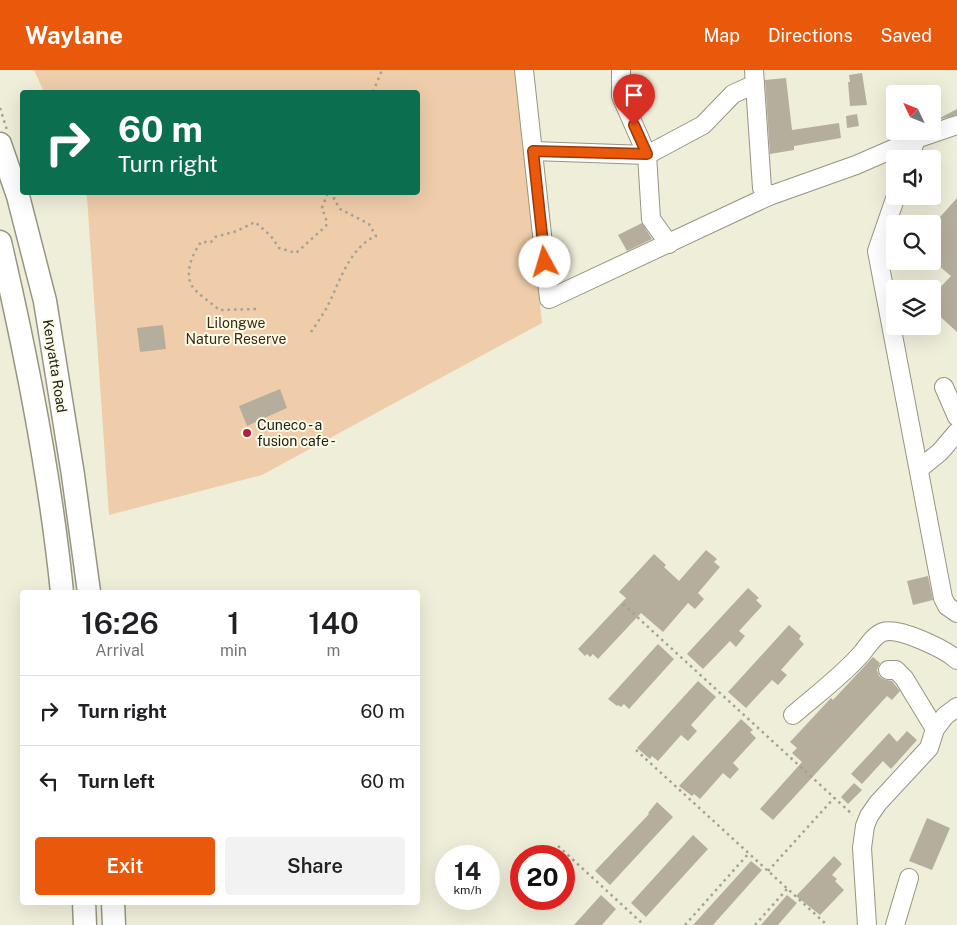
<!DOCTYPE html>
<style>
:root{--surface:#fff;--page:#f2f2f2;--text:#202124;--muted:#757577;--line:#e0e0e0;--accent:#ea580c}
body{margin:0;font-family:"Public Sans",sans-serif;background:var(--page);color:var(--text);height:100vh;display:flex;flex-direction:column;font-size:19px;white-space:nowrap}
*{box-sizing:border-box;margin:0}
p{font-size:16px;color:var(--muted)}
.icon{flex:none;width:28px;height:28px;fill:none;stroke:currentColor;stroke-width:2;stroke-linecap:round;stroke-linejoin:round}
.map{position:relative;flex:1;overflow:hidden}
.side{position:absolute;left:20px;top:520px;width:400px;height:315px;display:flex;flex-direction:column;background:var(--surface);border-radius:5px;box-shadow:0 5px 20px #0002}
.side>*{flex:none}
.banner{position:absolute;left:20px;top:20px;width:400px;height:105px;border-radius:5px;box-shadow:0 5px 20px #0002;background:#0b6e4f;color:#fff;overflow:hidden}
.needle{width:32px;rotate:313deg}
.fabs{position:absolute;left:886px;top:15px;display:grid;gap:10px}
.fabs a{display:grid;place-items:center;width:55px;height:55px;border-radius:5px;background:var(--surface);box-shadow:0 5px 20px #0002;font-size:25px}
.speed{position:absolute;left:435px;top:775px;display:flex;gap:10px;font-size:25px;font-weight:700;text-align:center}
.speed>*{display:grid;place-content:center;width:65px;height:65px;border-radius:50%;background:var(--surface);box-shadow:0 5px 20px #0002;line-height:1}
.speed small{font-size:12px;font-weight:400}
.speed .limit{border:8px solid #d22;background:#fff;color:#111}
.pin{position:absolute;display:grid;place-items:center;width:42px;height:42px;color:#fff;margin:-51px -21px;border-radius:50% 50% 50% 0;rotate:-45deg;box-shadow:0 0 5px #0007}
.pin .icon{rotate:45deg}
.me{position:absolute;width:55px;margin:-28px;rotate:354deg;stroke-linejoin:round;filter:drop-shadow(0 0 4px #0008)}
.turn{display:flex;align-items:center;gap:18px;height:105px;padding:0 15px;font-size:22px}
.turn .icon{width:65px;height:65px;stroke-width:2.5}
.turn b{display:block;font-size:35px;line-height:42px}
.eta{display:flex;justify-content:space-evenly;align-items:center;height:85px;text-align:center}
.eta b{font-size:30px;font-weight:600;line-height:35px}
.button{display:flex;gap:10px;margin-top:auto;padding:10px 15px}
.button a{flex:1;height:58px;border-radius:5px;background:var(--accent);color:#fff;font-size:20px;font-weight:600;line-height:58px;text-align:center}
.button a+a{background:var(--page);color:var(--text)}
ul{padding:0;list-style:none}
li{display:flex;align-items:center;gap:15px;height:70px;padding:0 15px;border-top:1px solid var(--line)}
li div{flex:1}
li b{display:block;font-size:19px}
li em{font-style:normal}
header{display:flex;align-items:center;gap:30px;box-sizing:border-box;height:70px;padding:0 25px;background:var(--accent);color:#fff}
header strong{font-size:24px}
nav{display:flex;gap:28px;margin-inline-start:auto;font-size:18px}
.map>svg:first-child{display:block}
.green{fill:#efcdaa}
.building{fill:#b6ae9c}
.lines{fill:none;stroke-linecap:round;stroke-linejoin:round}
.minor-casing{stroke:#969582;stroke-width:20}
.major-casing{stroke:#969582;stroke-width:25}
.path{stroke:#a4a393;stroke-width:2.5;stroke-dasharray:2.5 4;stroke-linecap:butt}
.minor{stroke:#fff;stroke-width:18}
.major{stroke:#fff;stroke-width:22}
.route-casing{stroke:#983908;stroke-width:12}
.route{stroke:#ea580c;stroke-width:9}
.poi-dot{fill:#b21f44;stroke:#fcfbe7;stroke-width:2}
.labels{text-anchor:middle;stroke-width:4;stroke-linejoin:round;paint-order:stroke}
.park-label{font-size:14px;fill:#3b260e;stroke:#fcfbe7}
.street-label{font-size:14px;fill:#212019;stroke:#fcfbe7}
.poi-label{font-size:14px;fill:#212019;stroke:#fcfbe7;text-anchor:start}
</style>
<header>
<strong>Waylane</strong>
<nav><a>Map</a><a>Directions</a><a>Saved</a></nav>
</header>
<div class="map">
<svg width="957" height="855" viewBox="0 0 957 855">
<rect width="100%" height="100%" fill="#efeed9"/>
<polygon class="green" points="34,0 516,0 542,253 262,405 109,445 87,127 85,123 418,122 418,22 44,22"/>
<g class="building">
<polygon points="862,3 867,35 850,36 848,12 850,12 849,5"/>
<polygon points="786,8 792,60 839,53 841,68 794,76 794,80 770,84 765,10"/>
<polygon points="957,39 957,45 941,49 940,48"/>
<polygon points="857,44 859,56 847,58 846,46"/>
<polygon points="957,128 957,262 932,239 932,226 951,206 932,190 932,156"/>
<polygon points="642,153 652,169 627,181 618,165"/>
<polygon points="163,255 166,279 140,282 137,258"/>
<polygon points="280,319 287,338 247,356 239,336"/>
<polygon points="706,480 717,489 714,492 720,497 698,523 704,529 695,539 688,533 663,562 641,543 598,589 593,584 590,587 587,584 585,586 578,579 626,528 619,522 654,484 666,495 664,497 679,511"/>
<polygon points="928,506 933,530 913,535 907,511"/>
<polygon points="748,518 759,528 756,530 762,536 739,561 745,566 736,577 730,571 703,599 687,584"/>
<polygon points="789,555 801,566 799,569 804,574 781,600 787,605 778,615 772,610 746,638 728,622"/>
<polygon points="658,574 674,589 629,639 624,634 621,637 618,635 617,636 608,629"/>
<polygon points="873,587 880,593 877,600 879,606 883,609 892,611 900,621 892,630 887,626 773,750 760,739 802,692 792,683 797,678 790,672 831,628 833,630"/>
<polygon points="698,611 716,627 691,655 697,661 688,671 681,665 658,691 652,686 650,689 637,678"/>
<polygon points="741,649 753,660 750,662 756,668 733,693 739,699 730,709 723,703 700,729 694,724 692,726 679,716"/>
<polygon points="907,661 917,670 891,699 883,691 862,714 851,704 889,663 897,672"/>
<polygon points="854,713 862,720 848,734 841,727"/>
<polygon points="657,732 673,747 610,815 595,801 649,744 648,743"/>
<polygon points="927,748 950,758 932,800 909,791"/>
<polygon points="693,765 708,779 646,847 631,833"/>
<polygon points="834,786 842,794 832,805 837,809 835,811 844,820 820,845 796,826"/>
<polygon points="751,791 762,800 713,855 693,855"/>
<polygon points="601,825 616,839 602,855 574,855"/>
<polygon points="787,825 797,833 778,855 761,855"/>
</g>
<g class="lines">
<defs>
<g id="minor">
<polyline points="524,0 549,229 769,126"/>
<polyline points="621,0 621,26 647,85 651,149 669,174"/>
<polyline points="754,0 762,118 769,126 856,95 916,69 957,55"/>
<polyline points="533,81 647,85 703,55 733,24 755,14"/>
<polyline points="909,89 916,69"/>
<polyline points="896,126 877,181 943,528 947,536 957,543"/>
<polyline points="944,317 957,347"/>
<polyline points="919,399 940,382 957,362"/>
<polyline points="888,600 896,600 904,608 935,659"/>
<path d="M793 645C816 625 842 606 862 583 867 577 874 565 883 562 899 557 945 579 957 590"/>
<polyline points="867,855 862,778 865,756 869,746 878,733 929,678 935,659 945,646 957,637"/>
<polyline points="895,855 909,808"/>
</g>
<g id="major">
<polyline points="0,74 18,126 45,231 73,405 89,522"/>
<path d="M0 172C27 288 50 404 62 522"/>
<polyline points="84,832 85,855"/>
<polyline points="113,832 114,855"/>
</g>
</defs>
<use href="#minor" class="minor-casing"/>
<use href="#major" class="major-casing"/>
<g class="path">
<polyline points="373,22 382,0"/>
<polyline points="0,38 7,60"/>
<path d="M256 239 219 240C213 234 196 223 192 216 184 202 193 183 201 172H211L215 167 237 161 255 152 271 166 279 178 296 183 326 156 327 152 322 138 328 122"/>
<path d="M311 262C316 255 321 247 326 239 339 215 348 178 376 166L369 154 340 139 334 129 336 122"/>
<polyline points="623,534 853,745"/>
<polyline points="636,680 827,855"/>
<polyline points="558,776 644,855"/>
<polyline points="768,801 834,728"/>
<polyline points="685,855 749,783"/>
<polyline points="755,855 787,819"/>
</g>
<use href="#minor" class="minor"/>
<use href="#major" class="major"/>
</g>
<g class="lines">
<defs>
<polyline id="route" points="545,192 533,81 647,84 634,55"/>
</defs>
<use href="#route" class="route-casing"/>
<use href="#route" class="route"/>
</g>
<circle class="poi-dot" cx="247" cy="363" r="5"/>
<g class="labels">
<g class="park-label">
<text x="236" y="258">Lilongwe<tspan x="236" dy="16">Nature Reserve</tspan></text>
</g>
<g class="street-label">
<text transform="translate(55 296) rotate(81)" y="5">Kenyatta Road</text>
</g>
<g class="poi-label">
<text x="257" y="360">Cuneco - a<tspan x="257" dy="16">fusion cafe -</tspan></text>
</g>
</g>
</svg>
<div class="fabs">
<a><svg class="needle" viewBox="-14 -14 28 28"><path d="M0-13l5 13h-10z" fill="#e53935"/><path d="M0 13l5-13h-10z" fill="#757577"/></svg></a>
<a><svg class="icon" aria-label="sound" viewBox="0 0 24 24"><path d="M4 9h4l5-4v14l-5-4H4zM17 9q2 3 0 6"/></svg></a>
<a><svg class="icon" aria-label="search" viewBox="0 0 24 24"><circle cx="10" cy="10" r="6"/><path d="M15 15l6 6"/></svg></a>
<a><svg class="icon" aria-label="layers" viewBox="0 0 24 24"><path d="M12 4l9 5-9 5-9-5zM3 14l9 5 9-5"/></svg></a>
</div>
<div class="speed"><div>14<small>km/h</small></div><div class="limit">20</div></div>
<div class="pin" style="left:634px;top:55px;background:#d93025"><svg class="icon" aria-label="arrive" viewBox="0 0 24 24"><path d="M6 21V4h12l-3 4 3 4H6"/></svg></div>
<svg class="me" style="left:545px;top:192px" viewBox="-20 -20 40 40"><circle r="19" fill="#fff"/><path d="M0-13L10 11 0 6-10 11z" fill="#ea580c"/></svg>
<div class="banner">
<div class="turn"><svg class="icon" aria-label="right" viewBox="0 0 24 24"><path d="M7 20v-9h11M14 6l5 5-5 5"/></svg><div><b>60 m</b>Turn right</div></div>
</div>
<section class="side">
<div class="eta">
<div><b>16:26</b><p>Arrival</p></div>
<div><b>1</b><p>min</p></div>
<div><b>140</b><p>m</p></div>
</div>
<ul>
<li><svg class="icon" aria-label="right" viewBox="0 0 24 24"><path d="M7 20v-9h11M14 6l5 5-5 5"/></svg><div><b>Turn right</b></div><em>60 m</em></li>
<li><svg class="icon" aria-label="left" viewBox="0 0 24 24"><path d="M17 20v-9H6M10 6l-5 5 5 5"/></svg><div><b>Turn left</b></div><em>60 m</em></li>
</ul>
<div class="button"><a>Exit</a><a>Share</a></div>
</section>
</div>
